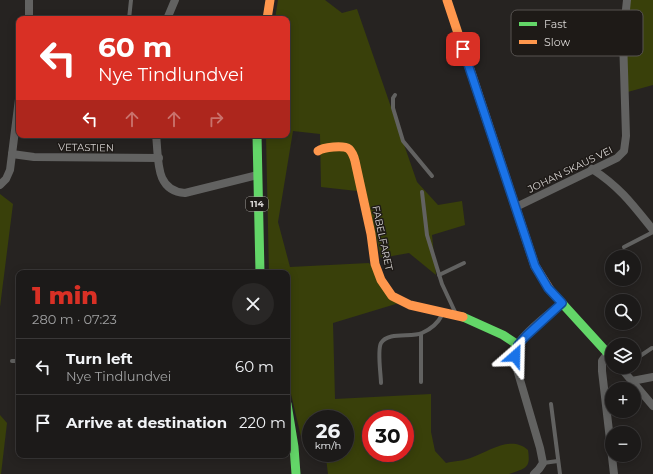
<!DOCTYPE html>
<meta charset="utf-8">
<style>
:root{--surface:#1c1a19;--page:#292726;--text:#f1f3f6;--muted:#a0a1a2;--line:#3a3838;--accent:#d93025}
body{margin:0;font-family:Montserrat,sans-serif;background:var(--page);color:var(--text);height:100vh;display:flex;flex-direction:column;font-size:15px;white-space:nowrap}
*{box-sizing:border-box;margin:0}
p{font-size:13px;color:var(--muted)}
.icon{flex:none;width:22px;height:22px;fill:none;stroke:currentColor;stroke-width:2;stroke-linecap:round;stroke-linejoin:round}
.map{position:relative;flex:1;overflow:hidden}
.drawer{position:absolute;left:16px;top:270px;width:274px;height:188px;display:flex;flex-direction:column;background:var(--surface);border-radius:8px;box-shadow:0 2px 10px #0003,0 0 0 1px var(--line)}
.drawer>*{flex:none}
.guide{position:absolute;left:16px;top:16px;width:274px;height:122px;border-radius:8px;box-shadow:0 2px 10px #0003,0 0 0 1px var(--line);background:#d93025;color:#fff;overflow:hidden}
.fabs{position:absolute;left:605px;top:250px;display:grid;gap:8px}
.fabs a{display:grid;place-items:center;width:36px;height:36px;border-radius:50%;background:var(--surface);box-shadow:0 2px 10px #0003,0 0 0 1px var(--line);font-size:20px}
.speed{position:absolute;left:302px;top:410px;display:flex;gap:8px;font-size:20px;font-weight:700;text-align:center}
.speed>*{display:grid;place-content:center;width:52px;height:52px;border-radius:50%;background:var(--surface);box-shadow:0 2px 10px #0003,0 0 0 1px var(--line);line-height:1}
.speed small{font-size:10px;font-weight:400}
.speed .limit{border:6px solid #d22;background:#fff;color:#111}
.pin{position:absolute;display:grid;place-items:center;width:34px;height:34px;color:#fff;margin:-17px;border-radius:8px;box-shadow:0 2px 6px #0006}
.me{position:absolute;width:44px;margin:-22px;rotate:25deg;stroke-linejoin:round;filter:drop-shadow(0 0 3px #0008)}
.turn{display:flex;align-items:center;gap:14px;height:84px;padding:0 16px;font-size:18px}
.turn .icon{width:52px;height:52px;stroke-width:2.5}
.turn b{display:block;font-size:28px;line-height:34px}
.lanes{display:flex;align-items:center;height:38px;padding:0 16px;background:#0003;justify-content:center;gap:20px;direction:ltr}
.lanes .off{opacity:.35}
.round{display:grid;place-items:center;flex:none;width:42px;height:42px;border-radius:21px;background:var(--page)}
.summary{display:flex;align-items:center;justify-content:space-between;height:68px;padding:0 16px}
h1{font-size:24px;font-weight:800;line-height:30px;color:var(--accent)}
ul{padding:0;list-style:none}
li{display:flex;align-items:center;gap:12px;height:56px;padding:0 16px;border-top:1px solid var(--line)}
li div{flex:1}
li b{display:block;font-size:15px}
li em{font-style:normal}
.map>svg:first-child{display:block}
.green{fill:#39400a;fill-rule:evenodd}
.lines{fill:none;stroke-linecap:round;stroke-linejoin:round}
.lane{stroke:#626261;stroke-width:4}
.street{stroke:#626261;stroke-width:8}
.fast{stroke:#63d668;stroke-width:9}
.slow{stroke:#ff974d;stroke-width:9}
.route-casing{stroke:#114b97;stroke-width:10}
.route{stroke:#1a73e8;stroke-width:7}
.labels{text-anchor:middle;stroke-width:3;stroke-linejoin:round;paint-order:stroke}
.shield{fill:#1e1a17;stroke:#a19e9b;stroke-width:1}
.shield-label{font-size:9px;font-weight:bold;fill:#d9d6d4}
.street-label{font-size:10px;fill:#d9d6d4;stroke:#1e1a17}
.key{fill:#1e1a17;stroke:#565250;stroke-width:1}
.key-label{font-size:11px;fill:#d9d6d4}
</style>
<div class="map">
<svg width="653" height="474" viewBox="0 0 653 474">
<rect width="100%" height="100%" fill="#262321"/>
<g class="green">
<path d="M278 0H325L342 13 357 9 417 182 438 205 462 201 465 225 432 235 436 275 409 253 381 258 366 192 321 187 320 134 293 131 278 222 290 267 369 263 399 303 333 323 335 399 431 394V432L435 451 446 463C454 461 465 461 473 457 490 451 511 435 528 450 531 469 525 468 509 474H328L326 458 316 453H345V419H311V450L302 441 287 377V273H269L266 135H287V19H275ZM371 419H405V453H371Z"/>
<polygon points="627,0 653,0 653,85 624,93"/>
<polygon points="0,194 13,204 0,307"/>
<polygon points="0,415 7,423 1,474 0,474"/>
</g>
<g class="lines">
<g class="lane">
<polyline points="129,19 131,0"/>
<polyline points="395,95 393,98 393,108 403,141 432,176"/>
<polyline points="422,192 427,235 442,284 456,314"/>
<polyline points="624,247 653,232"/>
<polyline points="439,275 464,263"/>
<polyline points="634,360 652,348"/>
<polyline points="12,361 19,361"/>
<polyline points="421,382 421,334"/>
<path d="M381 383C381 375 377 350 381 343 388 331 412 338 422 333 431 329 438 323 442 315"/>
<polyline points="551,404 560,474"/>
<polyline points="543,463 558,461"/>
</g>
<g class="street">
<polyline points="29,0 29,19"/>
<polyline points="167,19 175,0"/>
<path d="M156 135C159 158 154 191 185 193L258 175"/>
<polyline points="12,154 34,157 159,158"/>
<path d="M592 169C620 187 633 205 653 230"/>
<polyline points="0,185 6,179 10,170 19,99"/>
<polyline points="516,207 617,158 624,151 626,136 623,38 627,0"/>
<polyline points="608,353 602,361 602,371 614,474"/>
<polyline points="620,367 653,406"/>
<polyline points="632,381 653,377"/>
<path d="M534 474 539 469 543 463 540 448 516 366C515 359 515 351 518 344 526 331 549 314 562 303"/>
</g>
<g class="fast">
<polyline points="257,135 260,273"/>
<polyline points="550,290 612,358"/>
<polyline points="463,317 503,335 518,345"/>
<polyline points="287,404 294,447 296,474"/>
</g>
<g class="slow">
<polyline points="447,0 535,266 550,290"/>
<polyline points="267,19 270,0"/>
<path d="M318 151C323 147 344 145 349 149 352 152 354 157 355 161L371 234 375 264 381 280 392 296 410 305 463 317"/>
</g>
</g>
<g class="lines">
<defs>
<polyline id="route" points="463,49 535,266 548,288 562,303 526,336 518,345 515,356"/>
</defs>
<use href="#route" class="route-casing"/>
<use href="#route" class="route"/>
</g>
<g class="labels">
<rect class="shield" x="246" y="197" width="22" height="14" rx="3"/>
<g class="shield-label">
<text x="257" y="207">114</text>
</g>
<g class="street-label">
<text transform="translate(86 147) rotate(1)" y="4">VETASTIEN</text>
<text transform="translate(570 169) rotate(-26)" y="4">JOHAN SKAUS VEI</text>
<text transform="translate(383 238) rotate(78)" y="4">FABELFARET</text>
</g>
</g>
<rect x="511" y="10" width="132" height="46" rx="6" class="key"/>
<rect x="519" y="22" width="18" height="4" fill="#63d668"/>
<rect x="519" y="40" width="18" height="4" fill="#ff974d"/>
<g class="key-label">
<text x="544" y="28">Fast</text>
<text x="544" y="46">Slow</text>
</g>
</svg>
<div class="fabs">
<a><svg class="icon" aria-label="sound" viewBox="0 0 24 24"><path d="M4 9h4l5-4v14l-5-4H4zM17 9q2 3 0 6"/></svg></a>
<a><svg class="icon" aria-label="search" viewBox="0 0 24 24"><circle cx="10" cy="10" r="6"/><path d="M15 15l6 6"/></svg></a>
<a><svg class="icon" aria-label="layers" viewBox="0 0 24 24"><path d="M12 4l9 5-9 5-9-5zM3 14l9 5 9-5"/></svg></a>
<a>+</a>
<a>−</a>
</div>
<div class="speed"><div>26<small>km/h</small></div><div class="limit">30</div></div>
<div class="pin" style="left:463px;top:49px;background:#d93025"><svg class="icon" aria-label="arrive" viewBox="0 0 24 24"><path d="M6 21V4h12l-3 4 3 4H6"/></svg></div>
<svg class="me" style="left:515px;top:356px" viewBox="-20 -20 40 40"><path d="M0-17L14 15 0 8-14 15z" fill="#1a73e8" stroke="#fff" stroke-width="4"/></svg>
<div class="guide">
<div class="turn"><svg class="icon" aria-label="left" viewBox="0 0 24 24"><path d="M17 20v-9H6M10 6l-5 5 5 5"/></svg><div><b>60 m</b>Nye Tindlundvei</div></div>
<div class="lanes"><svg class="icon" aria-label="left" viewBox="0 0 24 24"><path d="M17 20v-9H6M10 6l-5 5 5 5"/></svg><svg class="icon off" aria-label="ahead" viewBox="0 0 24 24"><path d="M12 20V5M6 11l6-6 6 6"/></svg><svg class="icon off" aria-label="ahead" viewBox="0 0 24 24"><path d="M12 20V5M6 11l6-6 6 6"/></svg><svg class="icon off" aria-label="right" viewBox="0 0 24 24"><path d="M7 20v-9h11M14 6l5 5-5 5"/></svg></div>
</div>
<section class="drawer">
<div class="summary"><div><h1>1 min</h1><p>280 m · 07:23</p></div><a class="round"><svg class="icon" aria-label="close" viewBox="0 0 24 24"><path d="M6 6l12 12M18 6L6 18"/></svg></a></div>
<ul>
<li><svg class="icon" aria-label="left" viewBox="0 0 24 24"><path d="M17 20v-9H6M10 6l-5 5 5 5"/></svg><div><b>Turn left</b><p>Nye Tindlundvei</p></div><em>60 m</em></li>
<li><svg class="icon" aria-label="arrive" viewBox="0 0 24 24"><path d="M6 21V4h12l-3 4 3 4H6"/></svg><div><b>Arrive at destination</b></div><em>220 m</em></li>
</ul>
</section>
</div>
